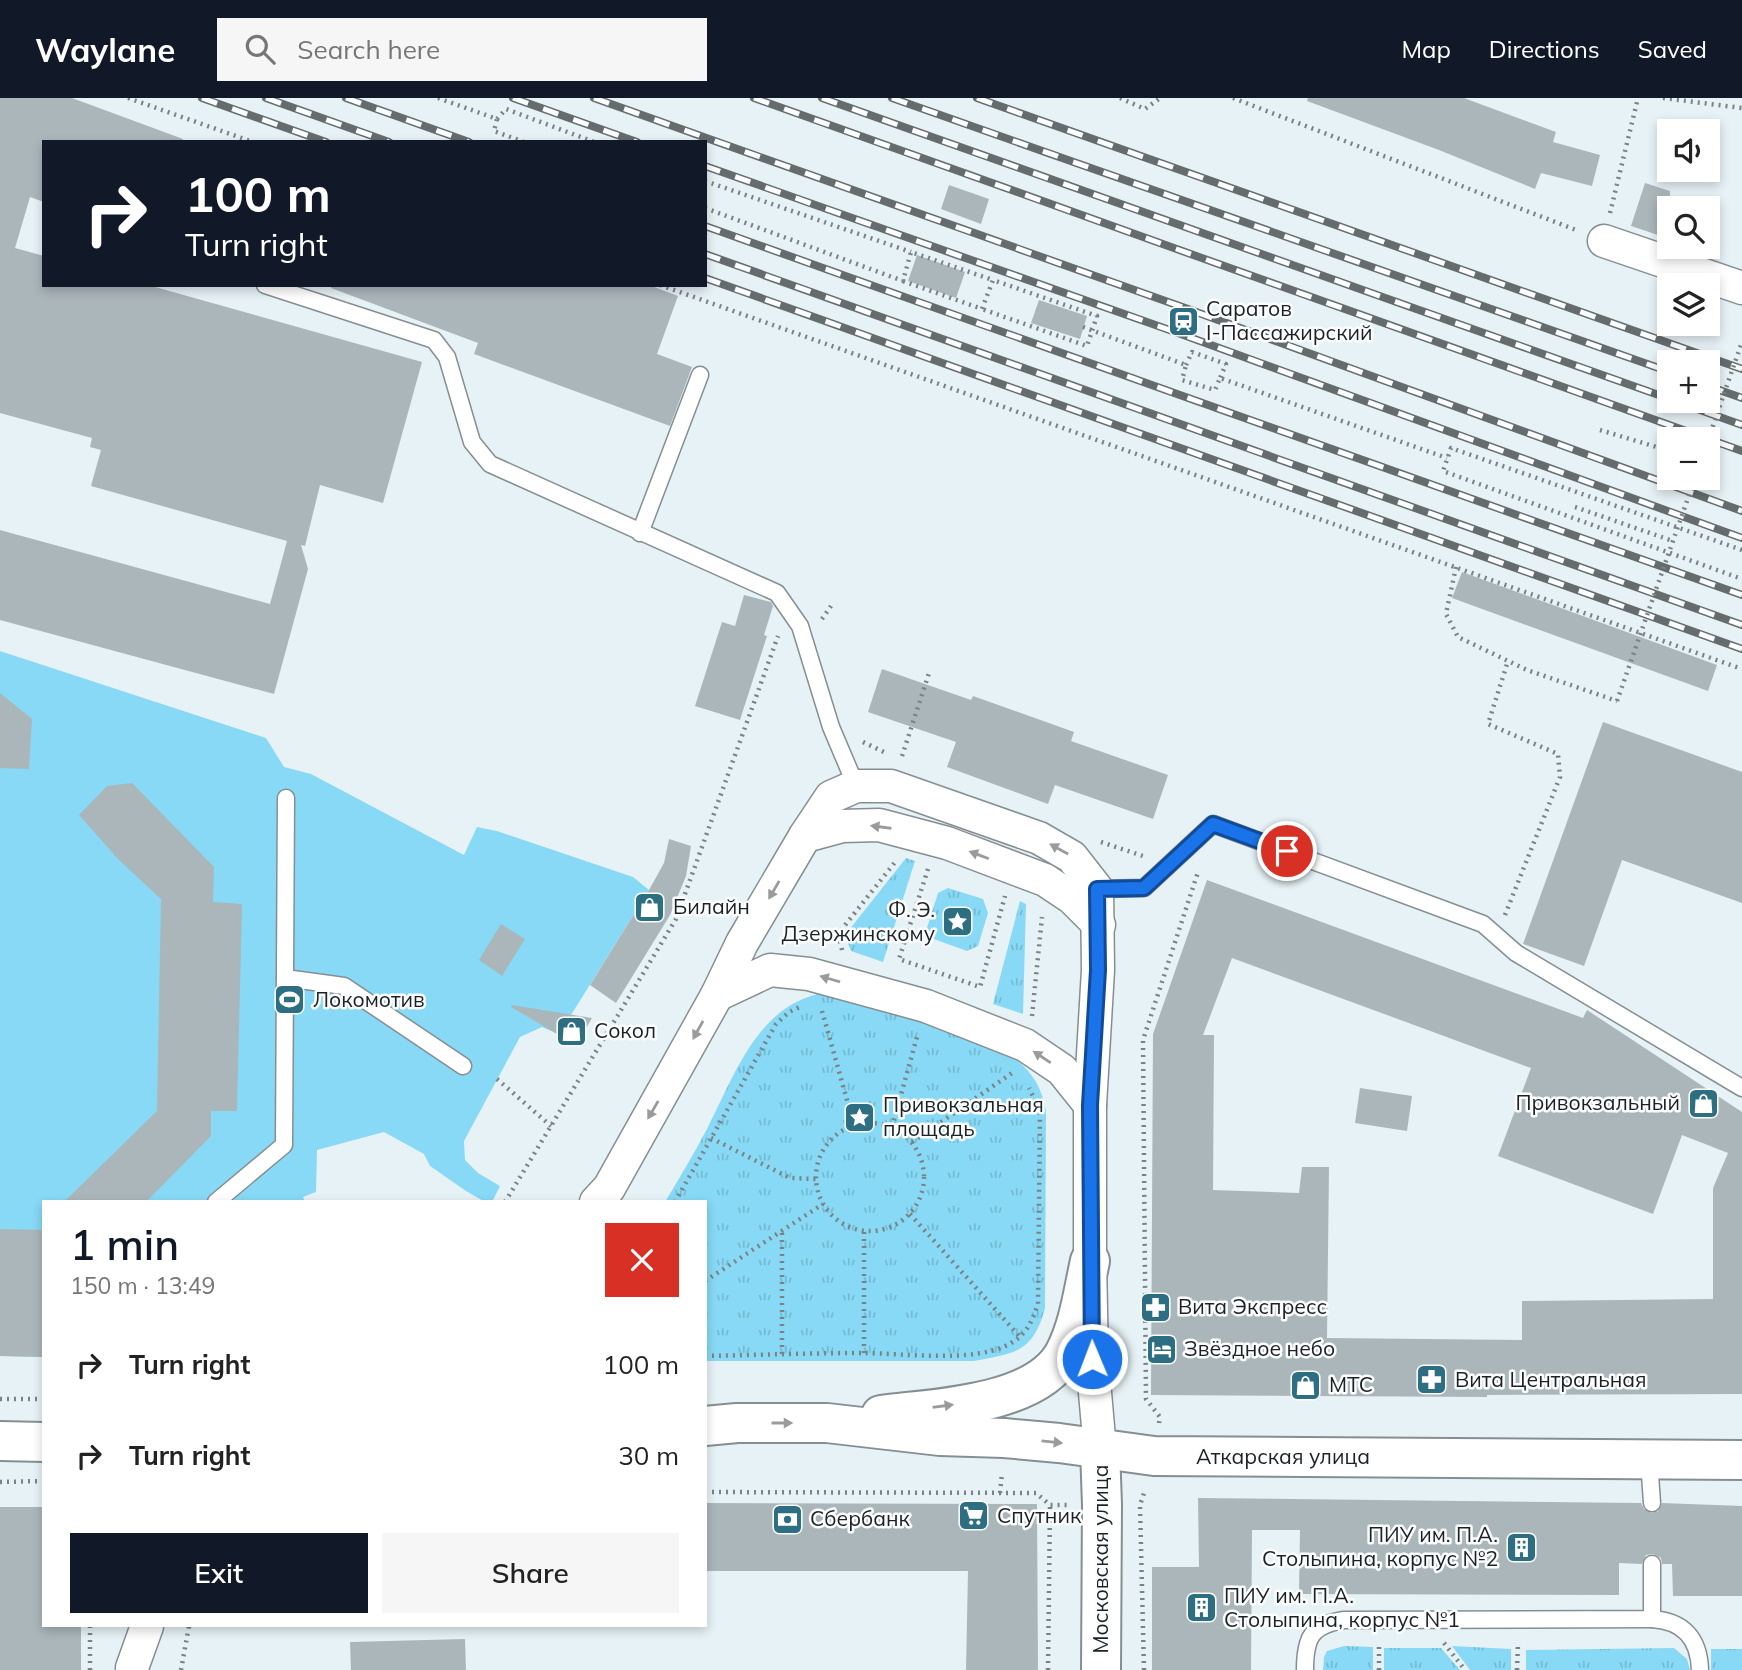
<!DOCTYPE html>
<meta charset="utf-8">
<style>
:root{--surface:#fff;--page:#f6f6f6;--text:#222;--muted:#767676;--accent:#111827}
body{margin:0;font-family:Mulish,sans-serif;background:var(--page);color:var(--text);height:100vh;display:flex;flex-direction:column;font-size:26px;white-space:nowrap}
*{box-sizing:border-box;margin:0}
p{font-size:23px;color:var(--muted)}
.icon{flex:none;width:38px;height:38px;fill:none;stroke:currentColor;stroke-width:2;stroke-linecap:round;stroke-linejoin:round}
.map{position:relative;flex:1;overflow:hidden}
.panel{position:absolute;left:42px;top:1102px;width:665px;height:427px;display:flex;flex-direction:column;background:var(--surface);border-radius:0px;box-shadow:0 4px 10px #0003}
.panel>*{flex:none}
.guide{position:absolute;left:42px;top:42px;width:665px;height:147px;border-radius:0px;box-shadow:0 4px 10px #0003;background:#111827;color:#fff;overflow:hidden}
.tools{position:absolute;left:1657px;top:21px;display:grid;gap:14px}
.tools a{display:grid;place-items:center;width:63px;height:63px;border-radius:0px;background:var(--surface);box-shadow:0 4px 10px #0003;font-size:35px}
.pin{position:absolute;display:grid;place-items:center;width:60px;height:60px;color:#fff;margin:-30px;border:4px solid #fff;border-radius:50%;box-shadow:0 2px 7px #0007}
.me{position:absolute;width:77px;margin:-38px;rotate:359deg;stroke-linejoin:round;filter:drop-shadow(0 0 5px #0008)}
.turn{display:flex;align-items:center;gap:24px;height:147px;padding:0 28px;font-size:32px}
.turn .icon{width:91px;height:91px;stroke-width:2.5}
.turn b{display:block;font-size:49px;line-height:60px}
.round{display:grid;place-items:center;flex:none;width:74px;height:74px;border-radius:0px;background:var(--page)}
.summary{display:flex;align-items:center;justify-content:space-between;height:119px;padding:0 28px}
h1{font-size:42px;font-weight:600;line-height:52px;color:var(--accent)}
.button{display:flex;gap:14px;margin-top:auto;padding:14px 28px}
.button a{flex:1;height:80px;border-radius:0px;background:var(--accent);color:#fff;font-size:28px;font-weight:600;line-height:80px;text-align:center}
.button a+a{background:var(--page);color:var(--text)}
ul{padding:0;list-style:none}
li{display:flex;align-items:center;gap:21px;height:91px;padding:0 28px}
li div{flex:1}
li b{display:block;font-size:26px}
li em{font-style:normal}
header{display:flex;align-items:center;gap:42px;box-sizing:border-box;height:98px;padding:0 35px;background:var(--accent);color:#fff}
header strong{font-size:33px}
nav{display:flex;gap:38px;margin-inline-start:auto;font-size:24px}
.search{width:490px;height:63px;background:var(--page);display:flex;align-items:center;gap:18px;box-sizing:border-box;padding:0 24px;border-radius:0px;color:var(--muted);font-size:26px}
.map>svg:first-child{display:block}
.grass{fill:url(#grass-tufts)}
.park{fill:#87d9f5}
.building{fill:#abb6ba;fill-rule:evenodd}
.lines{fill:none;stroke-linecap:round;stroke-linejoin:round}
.lane-casing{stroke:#858f93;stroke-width:19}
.street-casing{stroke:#858f93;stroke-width:35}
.secondary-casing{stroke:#858f93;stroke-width:42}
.path{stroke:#7b8284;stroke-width:4.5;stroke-dasharray:2 5;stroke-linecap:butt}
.lane{stroke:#fff;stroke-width:16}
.street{stroke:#fff;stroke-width:32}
.secondary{stroke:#fff;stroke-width:38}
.rail-casing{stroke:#666c6e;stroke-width:8}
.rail{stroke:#fbfdfe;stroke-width:5;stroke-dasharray:16;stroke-linecap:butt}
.path-bridge{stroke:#7b8284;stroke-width:4.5;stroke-dasharray:2 5;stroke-linecap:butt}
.oneway{fill:#999b9c}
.route-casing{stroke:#114b97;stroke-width:18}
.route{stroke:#1a73e8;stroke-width:12}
.labels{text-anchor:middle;stroke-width:5;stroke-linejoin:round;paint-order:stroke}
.poi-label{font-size:21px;fill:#1d2122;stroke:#fbfdfe;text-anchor:start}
.street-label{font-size:21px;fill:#1d2122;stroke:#fbfdfe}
</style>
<header>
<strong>Waylane</strong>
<div class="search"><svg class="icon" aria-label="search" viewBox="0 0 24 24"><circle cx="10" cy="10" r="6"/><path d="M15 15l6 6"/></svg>Search here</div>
<nav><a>Map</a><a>Directions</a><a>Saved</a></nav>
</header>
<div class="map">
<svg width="1742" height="1572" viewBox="0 0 1742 1572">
<defs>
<pattern id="grass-tufts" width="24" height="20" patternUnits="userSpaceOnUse" patternTransform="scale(1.75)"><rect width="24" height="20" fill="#87d9f5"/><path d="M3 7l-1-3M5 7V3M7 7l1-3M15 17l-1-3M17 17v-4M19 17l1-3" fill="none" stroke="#74bad2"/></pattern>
</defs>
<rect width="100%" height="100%" fill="#e7f2f6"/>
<g class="grass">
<polygon points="906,760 915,763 883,864 851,853 845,837"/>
<polygon points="948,790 983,801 988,815 978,848 967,853 931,840 927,830 938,795"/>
<polygon points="1020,803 1026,806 1023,916 993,906"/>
<path d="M824 894 922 923 1010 957C1031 972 1042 988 1046 1014L1045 1210C1033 1255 1015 1255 974 1263H705V1104H665C680 1079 695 1054 708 1029 727 992 744 946 776 918 790 905 806 899 824 894Z"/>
<polygon points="1344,1548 1373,1549 1373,1572 1323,1572 1324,1559 1327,1553"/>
<polygon points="1452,1548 1511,1551 1511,1572 1470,1572"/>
<polygon points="1384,1550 1441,1550 1460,1572 1384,1572"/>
<polygon points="1674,1550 1687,1561 1690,1572 1526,1572 1526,1552"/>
<rect x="1711" y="1551" width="31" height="21"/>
</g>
<polygon class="park" points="0,553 266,640 284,669 311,676 464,757 477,729 497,733 633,779 649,792 571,917 556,935 542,929 520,939 464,1043 465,1062 478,1075 500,1088 492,1104 485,1104 466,1093 430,1068 424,1056 384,1034 317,1052 316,1094 303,1099 305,1104 44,1104 44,1259 0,1258"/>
<g class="building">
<polygon points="0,0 72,0 183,41 182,44 44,44 44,104 30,99 15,150 44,158 44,187 148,187 422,264 383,405 320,387 305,448 301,447 308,471 274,596 0,522 0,432 270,506 287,443 91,388 101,352 90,349 92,340 0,315"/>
<polygon points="1308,0 1464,0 1556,34 1553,44 1600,57 1592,88 1541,75 1535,91 1439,52 1307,3"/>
<polygon points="1645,85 1670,93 1670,141 1631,128"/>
<polygon points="949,87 989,101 981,126 941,111"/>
<polygon points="917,157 965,174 956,200 908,183"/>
<polygon points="331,187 649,187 678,198 657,256 692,269 670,328 474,256 478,245 331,190"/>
<polygon points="1039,202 1087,218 1080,241 1031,225"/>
<polygon points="1462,474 1717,567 1708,593 1452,500"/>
<polygon points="744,497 771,504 773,508 764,537 767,538 740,622 695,608 722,524 735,528"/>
<polygon points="882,571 971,602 973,598 1074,634 1071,643 1168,677 1153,721 1055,687 1048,706 947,669 956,644 868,614"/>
<polygon points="0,595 32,621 29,671 0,670"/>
<polygon points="1603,624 1742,674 1742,805 1622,762 1584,868 1523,846"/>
<polygon points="132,685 214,769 213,804 242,806 237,1013 211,1013 211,1038 146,1104 64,1104 157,1013 161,801 119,762 79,717 107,688"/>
<polygon points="669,741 691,748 686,778 670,817 616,905 590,887 649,792 664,765"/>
<path d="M1207 782 1583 920 1587 912 1742 1014V1296L1487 1297V1299L1151 1297 1153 936ZM1232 860 1531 970 1498 1058 1653 1116 1682 1037 1728 1055 1713 1090V1201L1522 1203V1242L1327 1240 1329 1069H1302L1299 1095 1213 1092 1214 937H1203Z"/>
<polygon points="501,826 525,841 502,878 479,862"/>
<polygon points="512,907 592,920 576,947 511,909"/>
<polygon points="1360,990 1412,998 1407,1033 1355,1025"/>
<polygon points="0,1131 44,1132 44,1259 0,1258"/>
<polygon points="1198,1400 1641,1405 1644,1411 1652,1415 1658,1413 1662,1405 1742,1408 1742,1498 1673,1498 1672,1466 1662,1466 1661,1460 1653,1456 1646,1457 1642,1466 1619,1465 1619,1497 1299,1496 1300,1432 1252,1432 1251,1572 1152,1572 1152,1469 1199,1469"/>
<polygon points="705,1405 1037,1406 1038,1572 966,1572 968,1473 705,1473"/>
<polygon points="0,1409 44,1409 44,1528 81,1528 81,1572 0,1572"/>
<polygon points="465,1541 466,1572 351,1572 350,1544"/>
</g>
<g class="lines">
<defs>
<g id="lane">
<polyline points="265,187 434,242 447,259 472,344 490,366 777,495 800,528 831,629 856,688"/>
<polyline points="640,435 700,277"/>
<polyline points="1097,791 1144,790 1213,726 1483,826 1516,855 1742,990"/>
<polyline points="285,880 344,888 463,968"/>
<polyline points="216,1104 284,1047 286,700"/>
<polyline points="1649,1362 1652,1405"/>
<path d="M1652 1521C1683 1523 1699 1540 1700 1572"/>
<path d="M1305 1572C1305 1540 1311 1527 1344 1522L1652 1521V1466"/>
</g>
<g id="street">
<polyline points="1604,143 1742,190"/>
<polyline points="805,738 842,728 879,727 947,745 1045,782 1072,800 1099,827"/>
<polyline points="717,897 770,872 809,876 926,908 1025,947 1062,972 1090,1007"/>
<polyline points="596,1104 609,1090 717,897 742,845 805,738 831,699 856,688 891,688 1039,740 1072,759 1097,791 1098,872 1090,1007 1090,1163 1092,1261 1100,1351"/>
<polyline points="132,1570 147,1528"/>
</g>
<g id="secondary">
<path d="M881 1317C933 1310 1035 1308 1064 1256 1079 1228 1083 1194 1090 1163"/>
<polyline points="705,1328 737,1325 827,1325 940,1338 1004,1340 1059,1345 1154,1358 1742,1362"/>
<polyline points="0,1343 44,1344"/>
<polyline points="1100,1351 1102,1407 1101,1572"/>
</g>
</defs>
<use href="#lane" class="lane-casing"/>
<use href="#street" class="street-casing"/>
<use href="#secondary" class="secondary-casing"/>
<g class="path">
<polyline points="128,0 253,44"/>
<polyline points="438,0 497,21 494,33 524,44"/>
<polyline points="1120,0 1145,11 1160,0"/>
<polyline points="1233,0 1576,132"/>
<polyline points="1663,0 1742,10"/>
<polyline points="497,21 506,11 594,44"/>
<polyline points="705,83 911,154"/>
<polyline points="705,110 903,183 911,154 993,182"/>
<polyline points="1610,115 1638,0"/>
<polyline points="903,183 982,211 993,182 1097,218 1087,248 982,211"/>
<polyline points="660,187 1742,571"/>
<polyline points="1083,229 1186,267 1182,282 1215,292 1220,280 1447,360"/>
<polyline points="1186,267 1192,254 1226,266 1220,280"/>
<polyline points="1600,332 1670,353"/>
<polyline points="1575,409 1673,443"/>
<polyline points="1742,452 1451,350 1443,373 1742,481"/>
<polyline points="1456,469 1446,516 1458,539 1527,572 1617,603"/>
<polyline points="822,521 831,508"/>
<polyline points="863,644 886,655"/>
<polyline points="902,658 930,572"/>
<polyline points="1101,744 1143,758"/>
<polyline points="928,771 899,861 980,889 1005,798"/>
<polyline points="1505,817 1560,679 1558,656 1488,626 1508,563"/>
<polyline points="842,852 838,836 896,763"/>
<polyline points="822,913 854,1027"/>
<polyline points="1032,918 1042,819"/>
<polyline points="497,981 551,1028"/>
<circle cx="870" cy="1079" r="54"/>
<polyline points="892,1029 917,939"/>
<polyline points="711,1040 790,1080 816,1081"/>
<polyline points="912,1044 1012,975"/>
<polyline points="505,1104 676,821 778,538"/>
<polyline points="675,1104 776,926 789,914 802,908"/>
<polyline points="910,1116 1020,1239"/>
<polyline points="864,1134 864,1255"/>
<polyline points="705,1183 823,1106"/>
<polyline points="782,1256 782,1134"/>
<path d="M705 1258C757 1257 810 1255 862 1255 903 1255 976 1266 1011 1245 1027 1236 1032 1223 1038 1206L1040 1013 1029 990"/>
<polyline points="0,1301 44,1301"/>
<polyline points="1159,1325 1160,1319 1146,1301 1143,942 1198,774"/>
<polyline points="0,1384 44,1383"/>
<polyline points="705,1394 1036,1395 1050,1407 1068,1407"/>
<polyline points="1000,1395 1002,1375"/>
<polyline points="90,1528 90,1572"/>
<polyline points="1444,1545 1465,1572"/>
<polyline points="181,1572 189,1528"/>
<polyline points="1048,1572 1050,1407"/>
<polyline points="1144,1572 1140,1407 1145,1392"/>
<polyline points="1379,1572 1379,1544"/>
<polyline points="1517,1572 1518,1545"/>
</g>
<use href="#lane" class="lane"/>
<use href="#street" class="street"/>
<use href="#secondary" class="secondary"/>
<defs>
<g id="rail">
<polyline points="202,0 326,44"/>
<polyline points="266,0 389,44"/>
<polyline points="346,0 469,44"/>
<polyline points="513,0 637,44"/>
<polyline points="594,0 1188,211 1742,413"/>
<polyline points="754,0 1742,353"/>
<polyline points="822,0 1670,301"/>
<polyline points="892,0 1670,274"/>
<polyline points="977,0 1742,271"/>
<polyline points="705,68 1178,235 1742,440"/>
<polyline points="705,128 1742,497"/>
<polyline points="705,156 1742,527"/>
<polyline points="705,180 1742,551"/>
<polyline points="1708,288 1742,300"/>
<polyline points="1675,303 1742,327"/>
</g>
</defs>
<use href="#rail" class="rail-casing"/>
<use href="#rail" class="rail"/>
<g class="path-bridge">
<polyline points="1708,342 1742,244"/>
<polyline points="1617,603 1695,380"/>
</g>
</g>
<defs><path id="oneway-solid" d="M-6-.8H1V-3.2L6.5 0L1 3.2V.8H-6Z" transform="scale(1.75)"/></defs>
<g class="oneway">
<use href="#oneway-solid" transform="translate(881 729) rotate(-172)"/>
<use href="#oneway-solid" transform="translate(1059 751) rotate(-151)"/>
<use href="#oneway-solid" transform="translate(979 757) rotate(-159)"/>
<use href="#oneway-solid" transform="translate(774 792) rotate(120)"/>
<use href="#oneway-solid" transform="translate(830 881) rotate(-164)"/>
<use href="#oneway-solid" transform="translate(698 932) rotate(119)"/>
<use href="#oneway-solid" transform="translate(1042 959) rotate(-146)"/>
<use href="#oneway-solid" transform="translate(653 1012) rotate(120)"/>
<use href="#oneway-solid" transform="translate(943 1308) rotate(-8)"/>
<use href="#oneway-solid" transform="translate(782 1325)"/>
<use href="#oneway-solid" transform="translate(1052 1344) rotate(6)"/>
</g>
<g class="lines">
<defs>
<polyline id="route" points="1092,1261 1090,1007 1098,872 1097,791 1144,790 1213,726 1287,753"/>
</defs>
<use href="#route" class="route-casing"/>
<use href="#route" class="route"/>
</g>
<defs>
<symbol id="station-square" viewBox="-11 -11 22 22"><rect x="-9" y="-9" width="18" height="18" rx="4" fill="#2e6e82" stroke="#fbfdfe"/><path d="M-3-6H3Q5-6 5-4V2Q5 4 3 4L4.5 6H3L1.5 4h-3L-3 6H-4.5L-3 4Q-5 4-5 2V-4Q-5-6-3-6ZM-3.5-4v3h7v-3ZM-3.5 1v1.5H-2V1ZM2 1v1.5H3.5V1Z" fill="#fff"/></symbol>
<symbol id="shop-square" viewBox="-11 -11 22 22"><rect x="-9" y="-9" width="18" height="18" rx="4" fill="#2e6e82" stroke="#fbfdfe"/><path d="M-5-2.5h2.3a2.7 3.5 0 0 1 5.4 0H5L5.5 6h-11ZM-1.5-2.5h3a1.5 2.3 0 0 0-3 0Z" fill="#fff"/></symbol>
<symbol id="sight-square" viewBox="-11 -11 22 22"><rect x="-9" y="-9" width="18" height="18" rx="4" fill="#2e6e82" stroke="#fbfdfe"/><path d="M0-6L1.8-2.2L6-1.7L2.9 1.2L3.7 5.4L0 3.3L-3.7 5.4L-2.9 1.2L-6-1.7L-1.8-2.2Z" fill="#fff"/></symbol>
<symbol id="stadium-square" viewBox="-11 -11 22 22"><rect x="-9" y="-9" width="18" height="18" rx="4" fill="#2e6e82" stroke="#fbfdfe"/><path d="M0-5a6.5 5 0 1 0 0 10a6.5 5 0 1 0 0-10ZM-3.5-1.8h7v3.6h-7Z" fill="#fff"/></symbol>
<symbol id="pharmacy-square" viewBox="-11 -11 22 22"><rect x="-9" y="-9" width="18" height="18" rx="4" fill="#2e6e82" stroke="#fbfdfe"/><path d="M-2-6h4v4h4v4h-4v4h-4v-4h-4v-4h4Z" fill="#fff"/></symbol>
<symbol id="hotel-square" viewBox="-11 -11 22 22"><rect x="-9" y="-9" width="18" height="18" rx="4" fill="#2e6e82" stroke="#fbfdfe"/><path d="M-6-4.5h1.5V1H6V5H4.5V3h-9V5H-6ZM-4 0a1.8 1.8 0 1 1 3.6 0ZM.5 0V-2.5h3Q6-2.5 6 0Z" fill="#fff"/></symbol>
<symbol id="supermarket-square" viewBox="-11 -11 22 22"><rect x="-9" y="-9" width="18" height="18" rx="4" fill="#2e6e82" stroke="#fbfdfe"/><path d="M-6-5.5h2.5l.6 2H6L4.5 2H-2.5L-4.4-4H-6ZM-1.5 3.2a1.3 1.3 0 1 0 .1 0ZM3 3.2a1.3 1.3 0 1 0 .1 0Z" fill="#fff"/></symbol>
<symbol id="bank-square" viewBox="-11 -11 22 22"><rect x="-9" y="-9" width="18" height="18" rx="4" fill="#2e6e82" stroke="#fbfdfe"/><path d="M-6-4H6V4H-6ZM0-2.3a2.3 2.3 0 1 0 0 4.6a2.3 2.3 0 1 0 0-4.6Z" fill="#fff"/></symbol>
<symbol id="building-square" viewBox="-11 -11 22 22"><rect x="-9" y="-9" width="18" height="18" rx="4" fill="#2e6e82" stroke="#fbfdfe"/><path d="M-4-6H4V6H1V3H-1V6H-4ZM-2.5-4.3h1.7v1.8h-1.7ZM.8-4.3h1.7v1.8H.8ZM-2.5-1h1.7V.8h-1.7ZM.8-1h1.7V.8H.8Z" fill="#fff"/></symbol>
</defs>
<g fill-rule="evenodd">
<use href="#station-square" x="1166" y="206" width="35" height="35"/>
<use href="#shop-square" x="632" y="792" width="35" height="35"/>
<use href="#sight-square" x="940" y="806" width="35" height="35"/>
<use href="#stadium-square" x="272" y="884" width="35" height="35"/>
<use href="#shop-square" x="554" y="916" width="35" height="35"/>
<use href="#shop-square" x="1686" y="988" width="35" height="35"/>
<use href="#sight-square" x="842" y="1002" width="35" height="35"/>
<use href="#pharmacy-square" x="1138" y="1192" width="35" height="35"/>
<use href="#hotel-square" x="1144" y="1234" width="35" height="35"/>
<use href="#pharmacy-square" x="1414" y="1264" width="35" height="35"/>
<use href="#shop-square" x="1288" y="1270" width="35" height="35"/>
<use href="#supermarket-square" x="956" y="1400" width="35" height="35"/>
<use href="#bank-square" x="770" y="1404" width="35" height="35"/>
<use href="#building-square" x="1504" y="1432" width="35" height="35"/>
<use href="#building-square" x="1184" y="1492" width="35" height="35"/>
</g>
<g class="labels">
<g class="poi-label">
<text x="1206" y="218">Саратов<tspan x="1206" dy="24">I-Пассажирский</tspan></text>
<text x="673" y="816">Билайн</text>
<text x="935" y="819" text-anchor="end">Ф. Э.<tspan x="935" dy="24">Дзержинскому</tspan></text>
<text x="313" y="909">Локомотив</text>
<text x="594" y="940">Сокол</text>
<text x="1680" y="1012" text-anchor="end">Привокзальный</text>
<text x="883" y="1014">Привокзальная<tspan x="883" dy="24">площадь</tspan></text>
<text x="1178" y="1216">Вита Экспресс</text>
<text x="1184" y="1258">Звёздное небо</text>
<text x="1455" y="1289">Вита Центральная</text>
<text x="1329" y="1294">МТС</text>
<text x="997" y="1425">Спутник</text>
<text x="810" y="1428">Сбербанк</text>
<text x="1498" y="1444" text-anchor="end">ПИУ им. П.А.<tspan x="1498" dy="24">Столыпина, корпус №2</tspan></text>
<text x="1224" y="1505">ПИУ им. П.А.<tspan x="1224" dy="24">Столыпина, корпус №1</tspan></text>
</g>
<g class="street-label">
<text x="1283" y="1366">Аткарская улица</text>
<text transform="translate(1101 1461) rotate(-90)" y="7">Московская улица</text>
</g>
</g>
</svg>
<div class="tools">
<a><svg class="icon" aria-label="sound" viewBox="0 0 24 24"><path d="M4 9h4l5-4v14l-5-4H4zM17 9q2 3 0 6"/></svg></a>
<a><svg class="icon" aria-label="search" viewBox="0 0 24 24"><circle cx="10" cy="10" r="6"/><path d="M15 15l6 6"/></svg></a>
<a><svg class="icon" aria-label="layers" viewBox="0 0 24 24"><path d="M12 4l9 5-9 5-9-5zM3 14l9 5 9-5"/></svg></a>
<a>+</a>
<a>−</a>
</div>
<div class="pin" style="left:1287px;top:753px;background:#d93025"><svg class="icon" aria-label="arrive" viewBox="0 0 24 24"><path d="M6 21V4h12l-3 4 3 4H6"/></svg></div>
<svg class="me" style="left:1092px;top:1261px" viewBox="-20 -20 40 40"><circle r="17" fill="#1a73e8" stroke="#fff" stroke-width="3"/><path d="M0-11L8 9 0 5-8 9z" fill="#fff"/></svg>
<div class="guide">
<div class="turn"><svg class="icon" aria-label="right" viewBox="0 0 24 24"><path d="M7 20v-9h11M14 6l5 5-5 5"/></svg><div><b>100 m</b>Turn right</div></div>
</div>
<section class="panel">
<div class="summary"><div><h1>1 min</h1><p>150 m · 13:49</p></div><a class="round" style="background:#d93025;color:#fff"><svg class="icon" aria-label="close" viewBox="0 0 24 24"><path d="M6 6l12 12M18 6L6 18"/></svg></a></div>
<ul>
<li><svg class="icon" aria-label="right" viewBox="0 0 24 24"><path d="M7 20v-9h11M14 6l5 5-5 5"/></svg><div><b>Turn right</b></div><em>100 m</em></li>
<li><svg class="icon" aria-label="right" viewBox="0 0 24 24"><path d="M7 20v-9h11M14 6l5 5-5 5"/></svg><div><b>Turn right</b></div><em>30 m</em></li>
</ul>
<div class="button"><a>Exit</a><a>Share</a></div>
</section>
</div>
